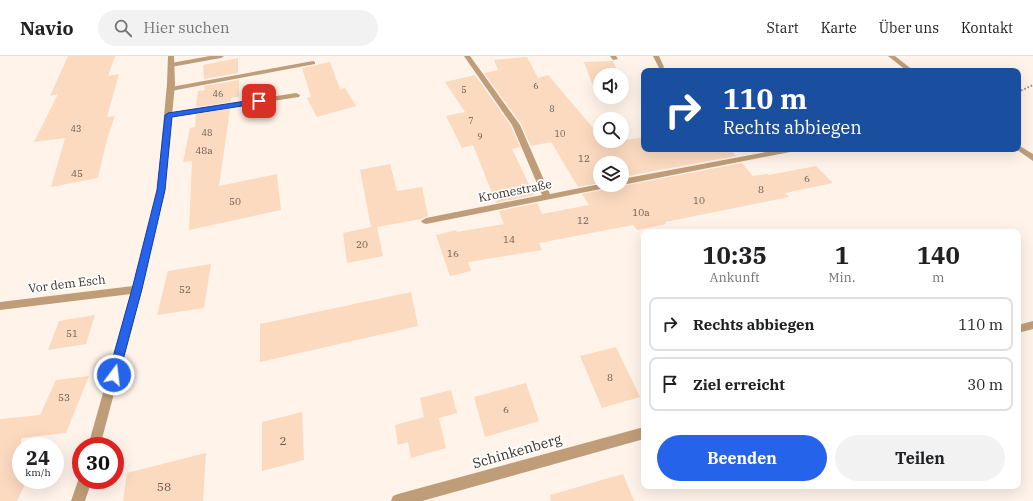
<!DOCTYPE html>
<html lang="de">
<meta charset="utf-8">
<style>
:root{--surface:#fff;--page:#f2f2f2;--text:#202124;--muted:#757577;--line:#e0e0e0;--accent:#2563eb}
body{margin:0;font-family:"IBM Plex Serif",serif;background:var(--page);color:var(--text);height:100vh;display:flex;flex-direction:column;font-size:15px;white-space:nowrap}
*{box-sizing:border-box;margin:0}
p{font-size:13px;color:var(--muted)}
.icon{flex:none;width:22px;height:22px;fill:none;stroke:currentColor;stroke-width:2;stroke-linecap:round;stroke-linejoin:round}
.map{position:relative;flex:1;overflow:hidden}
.sheet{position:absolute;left:641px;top:173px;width:380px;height:260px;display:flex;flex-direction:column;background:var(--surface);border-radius:8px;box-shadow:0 4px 16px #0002}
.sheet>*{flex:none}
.guide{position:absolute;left:641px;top:12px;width:380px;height:84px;border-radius:8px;box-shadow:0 4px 16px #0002;background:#1a4fa0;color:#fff;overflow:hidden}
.fabs{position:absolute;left:593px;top:12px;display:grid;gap:8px}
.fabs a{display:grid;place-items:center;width:36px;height:36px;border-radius:50%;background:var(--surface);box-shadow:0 4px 16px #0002;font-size:20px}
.speed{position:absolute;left:12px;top:381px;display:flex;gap:8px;font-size:20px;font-weight:700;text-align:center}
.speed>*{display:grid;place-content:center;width:52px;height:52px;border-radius:50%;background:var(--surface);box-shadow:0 4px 16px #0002;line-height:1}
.speed small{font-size:10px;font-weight:400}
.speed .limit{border:6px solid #d22;background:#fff;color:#111}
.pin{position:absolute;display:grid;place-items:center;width:34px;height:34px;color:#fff;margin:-17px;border-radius:8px;box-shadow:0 2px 6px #0006}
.me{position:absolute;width:44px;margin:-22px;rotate:15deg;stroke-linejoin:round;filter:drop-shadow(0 0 3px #0008)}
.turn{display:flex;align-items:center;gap:14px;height:84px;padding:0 16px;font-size:18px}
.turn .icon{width:52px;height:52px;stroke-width:2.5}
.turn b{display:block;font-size:28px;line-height:34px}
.eta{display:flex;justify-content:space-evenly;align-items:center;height:68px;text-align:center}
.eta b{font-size:24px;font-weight:800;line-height:28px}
.cta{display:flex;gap:8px;margin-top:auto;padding:8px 16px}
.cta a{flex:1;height:46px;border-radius:24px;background:var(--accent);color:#fff;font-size:16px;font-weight:800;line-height:46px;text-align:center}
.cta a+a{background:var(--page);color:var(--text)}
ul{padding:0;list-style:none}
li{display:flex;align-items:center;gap:12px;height:54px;margin:0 8px 6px;padding:0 8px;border:2px solid var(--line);border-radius:8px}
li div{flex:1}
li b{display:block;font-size:15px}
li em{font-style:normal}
header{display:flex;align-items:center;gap:24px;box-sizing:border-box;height:56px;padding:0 20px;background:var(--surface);border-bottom:1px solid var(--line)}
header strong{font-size:19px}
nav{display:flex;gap:22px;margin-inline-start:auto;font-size:14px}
.search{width:280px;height:36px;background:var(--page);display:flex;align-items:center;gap:10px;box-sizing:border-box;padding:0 14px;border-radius:22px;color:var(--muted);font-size:15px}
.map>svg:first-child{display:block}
.building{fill:#fbdac0}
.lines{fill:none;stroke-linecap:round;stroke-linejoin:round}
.path{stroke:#958a81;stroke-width:2;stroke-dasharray:1.5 2;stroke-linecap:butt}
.lane{fill:#bf9d78;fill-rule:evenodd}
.street{fill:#bf9d78;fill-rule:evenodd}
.route{fill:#2563eb;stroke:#184099}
.labels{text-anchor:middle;stroke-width:3.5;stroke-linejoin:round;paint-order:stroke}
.far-number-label{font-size:9px;fill:#6b5b4e}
.number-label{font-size:10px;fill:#6b5b4e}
.street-label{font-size:12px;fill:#3b3128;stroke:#fff}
.near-number-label{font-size:12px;fill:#6b5b4e}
.near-street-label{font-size:14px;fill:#3b3128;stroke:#fff}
</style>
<header>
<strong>Navio</strong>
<div class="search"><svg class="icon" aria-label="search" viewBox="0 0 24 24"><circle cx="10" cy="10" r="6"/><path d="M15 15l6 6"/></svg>Hier suchen</div>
<nav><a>Start</a><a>Karte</a><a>Über uns</a><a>Kontakt</a></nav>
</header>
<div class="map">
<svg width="1033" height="445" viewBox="0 0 1033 445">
<rect width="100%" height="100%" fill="#fff3ea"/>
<g class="building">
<polygon points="68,0 115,0 108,20 119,18 107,61 115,60 107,83 98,122 51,131 65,82 34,86 58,38 50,40"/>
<polygon points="527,1 538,22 548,19 600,80 600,85 605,85 607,87 644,81 644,93 730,93 736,100 622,121 622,107 600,107 600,127 578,131 551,86 531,90 521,68 484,17 498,14 494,4"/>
<polygon points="238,2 238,17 204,23 203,9"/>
<polygon points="613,5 619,19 600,19 600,30 593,30 584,6"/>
<polygon points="330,6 340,33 345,32 356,50 317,61 307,42 311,41 302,12"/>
<polygon points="475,19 511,70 520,91 512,93 534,139 496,147 473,89 462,92 446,60 465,56 445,26"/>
<polygon points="239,24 239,41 231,42 231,46 196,51 198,35 205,34 204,30"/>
<polygon points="230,53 219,130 277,118 281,154 189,174 192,105 183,106 190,72 195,71 196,58"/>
<polygon points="742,107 753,120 767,118 769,119 816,110 833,127 785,137 789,141 665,166 666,168 637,174 633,169 539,187 542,194 468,206 471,215 450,220 436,179 456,174 457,176 504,168 499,155 537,147 542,158 589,149 582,138 611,132 613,129 622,130"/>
<polygon points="390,108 397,135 422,131 428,160 421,163 377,171 383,200 347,207 343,177 371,171 360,114"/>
<polygon points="211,208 204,252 157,259 168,215"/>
<polygon points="411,236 418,270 260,306 260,268"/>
<polygon points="95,259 86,288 48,294 59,265"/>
<polygon points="616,291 640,341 602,352 580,300"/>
<polygon points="89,320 66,377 21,382 21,424 27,424 17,445 0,445 0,363 40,359 56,324"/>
<polygon points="526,327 539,365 485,381 474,341"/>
<polygon points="451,334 457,357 439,362 446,392 411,402 408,386 398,389 395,369 424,361 420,342"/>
<polygon points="302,356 304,404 262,415 262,366"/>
<polygon points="206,397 203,445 123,445 127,417"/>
<polygon points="623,418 634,445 551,445 550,439"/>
</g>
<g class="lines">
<polyline class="path" points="1018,36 1033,29"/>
<g class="lane">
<polygon points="210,0 224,0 221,2 171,11 168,9 171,7"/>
<polygon points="610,0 616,0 618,3 613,4"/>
<polygon points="653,0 659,0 664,11 663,12 659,12"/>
<polygon points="313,5 315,6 315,8 171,35 167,33 171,31"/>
<polygon points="296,37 300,39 299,41 168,61 164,59 168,57"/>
</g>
<g class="street">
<polygon points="168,0 174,0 175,28 165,134 142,233 100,390 88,390 131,238 0,254 0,246 133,230 157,134 167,28"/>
<polygon points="464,0 470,0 520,69 550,138 600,128 600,129 612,129 611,131 426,168 423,167 421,165 426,162 542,139 512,69"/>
<polygon points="888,0 895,0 914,15 907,15"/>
<polygon points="1018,89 1033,98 1033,105 1016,93 1018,93"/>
<polygon points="782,93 799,93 795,95 622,129 622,123"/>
<polygon points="1033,265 1033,273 1018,277 1018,269"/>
<polygon points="644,371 644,383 422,445 391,445 393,440 398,438"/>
<polygon points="80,419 81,424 92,424 85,445 71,445"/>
</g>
</g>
<polygon class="route" points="259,43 262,45 261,47 172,61 165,134 142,233 119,319 117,322 114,323 110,322 108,319 132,233 157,134 165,59 168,57"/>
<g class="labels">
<g class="far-number-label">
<text x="536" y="33">6</text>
<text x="464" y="37">5</text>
<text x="218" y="41">46</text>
<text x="552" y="56">8</text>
<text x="471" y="68">7</text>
<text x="76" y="76">43</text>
<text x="207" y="80">48</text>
<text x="560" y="81">10</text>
<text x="480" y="84">9</text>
</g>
<g class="number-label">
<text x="204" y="98">48a</text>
<text x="584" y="106">12</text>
<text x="77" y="121">45</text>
<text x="807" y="126">6</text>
<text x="761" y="137">8</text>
<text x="699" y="148">10</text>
<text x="235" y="149">50</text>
<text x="641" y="160">10a</text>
<text x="583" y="168">12</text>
<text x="509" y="187">14</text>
<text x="362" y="192">20</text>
<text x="453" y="201">16</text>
<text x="185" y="237">52</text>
<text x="72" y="281">51</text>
<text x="610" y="325">8</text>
<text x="64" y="345">53</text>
<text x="506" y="357">6</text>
</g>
<g class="street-label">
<text transform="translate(515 135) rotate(-11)" y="4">Kromestraße</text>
<text transform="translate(67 228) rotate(-7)" y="4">Vor dem Esch</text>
</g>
<g class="near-number-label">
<text x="283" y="389">2</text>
<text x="164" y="435">58</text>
</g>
<g class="near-street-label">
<text transform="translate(517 395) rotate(-16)" y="5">Schinkenberg</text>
</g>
</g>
</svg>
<div class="fabs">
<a><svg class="icon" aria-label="sound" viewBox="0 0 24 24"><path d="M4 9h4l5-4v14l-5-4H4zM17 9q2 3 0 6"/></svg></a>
<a><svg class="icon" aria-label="search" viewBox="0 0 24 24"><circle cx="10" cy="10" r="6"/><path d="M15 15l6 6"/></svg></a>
<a><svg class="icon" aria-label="layers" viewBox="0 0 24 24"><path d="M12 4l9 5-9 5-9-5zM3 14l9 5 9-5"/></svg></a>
</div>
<div class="speed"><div>24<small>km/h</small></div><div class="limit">30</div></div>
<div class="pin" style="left:259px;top:45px;background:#d93025"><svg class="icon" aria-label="arrive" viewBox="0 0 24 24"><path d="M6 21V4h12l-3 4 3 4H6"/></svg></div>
<svg class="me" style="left:114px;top:319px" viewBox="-20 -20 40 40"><circle r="17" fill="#2563eb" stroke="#fff" stroke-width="3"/><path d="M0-11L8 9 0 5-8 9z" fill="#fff"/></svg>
<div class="guide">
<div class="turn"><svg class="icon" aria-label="right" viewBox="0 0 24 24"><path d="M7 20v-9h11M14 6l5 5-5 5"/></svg><div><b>110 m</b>Rechts abbiegen</div></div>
</div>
<section class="sheet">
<div class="eta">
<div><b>10:35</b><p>Ankunft</p></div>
<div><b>1</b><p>Min.</p></div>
<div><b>140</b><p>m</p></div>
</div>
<ul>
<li><svg class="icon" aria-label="right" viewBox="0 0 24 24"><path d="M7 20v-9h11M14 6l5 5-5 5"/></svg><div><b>Rechts abbiegen</b></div><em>110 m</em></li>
<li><svg class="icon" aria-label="arrive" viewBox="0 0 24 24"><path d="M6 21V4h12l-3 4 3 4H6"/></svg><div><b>Ziel erreicht</b></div><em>30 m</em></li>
</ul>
<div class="cta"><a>Beenden</a><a>Teilen</a></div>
</section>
</div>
